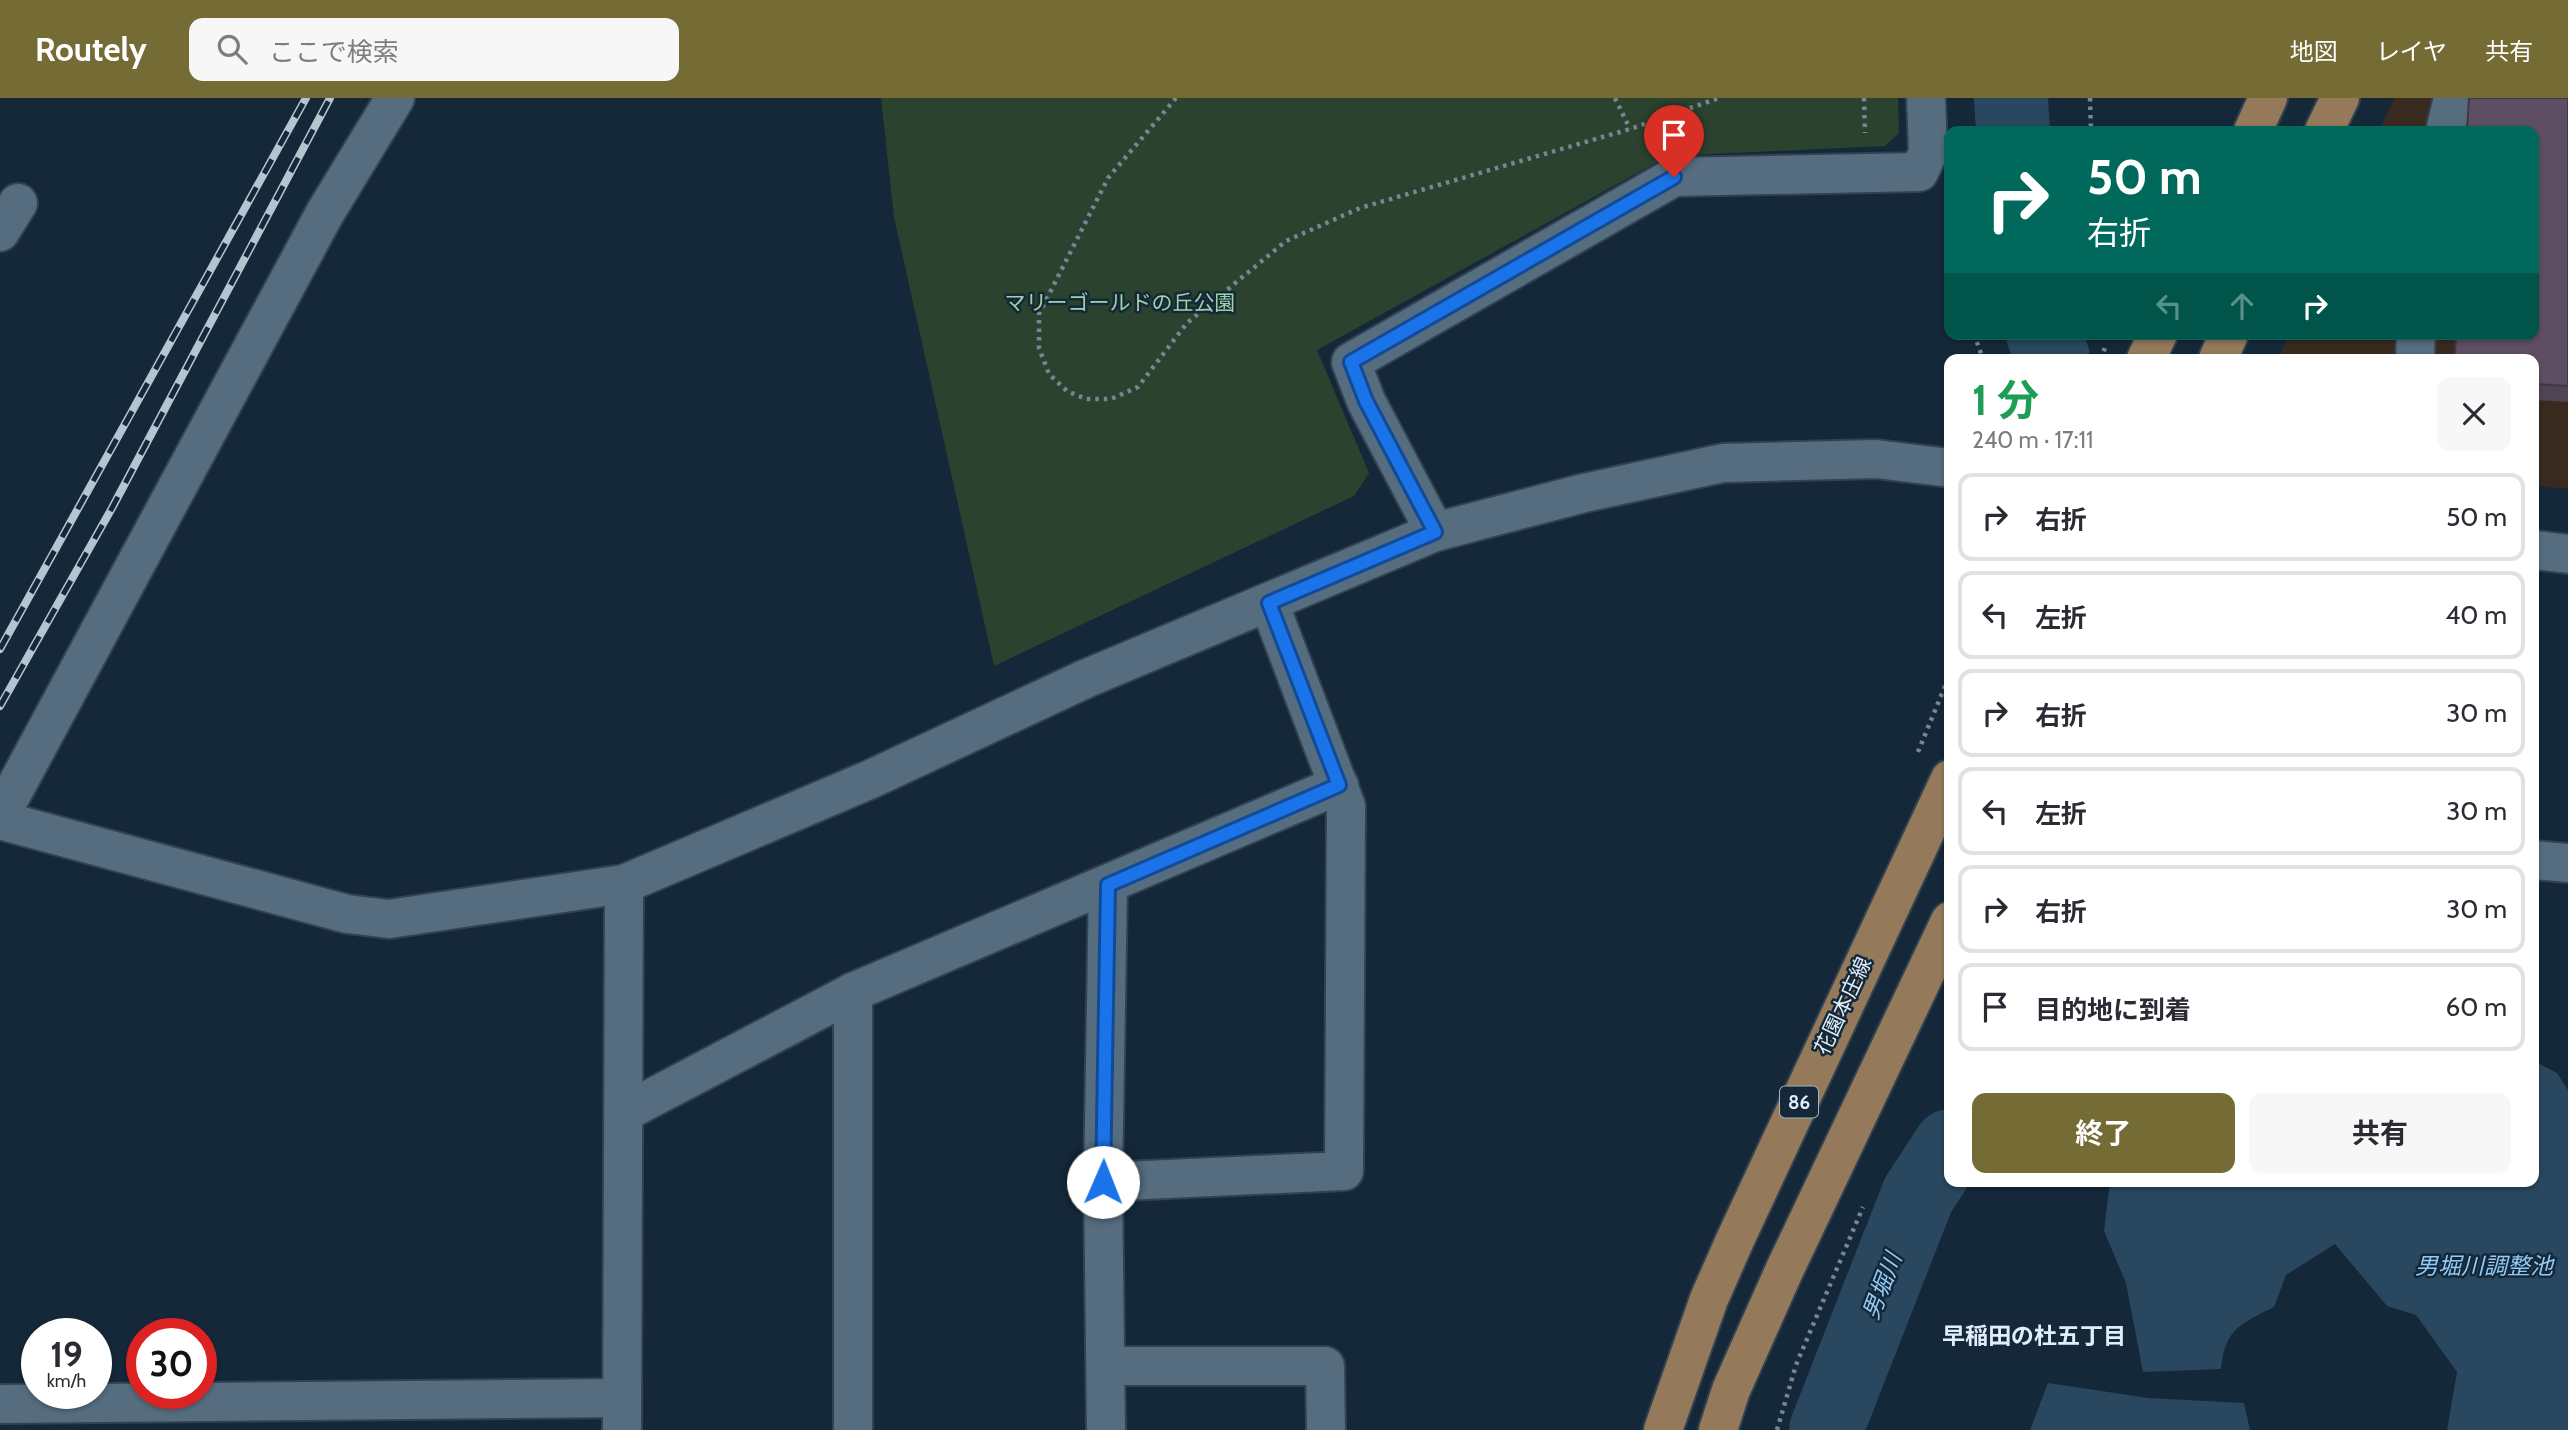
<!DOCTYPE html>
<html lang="ja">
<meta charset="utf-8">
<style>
:root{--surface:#fff;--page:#f7f7f7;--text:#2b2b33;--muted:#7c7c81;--line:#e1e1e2;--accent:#746b35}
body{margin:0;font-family:Cabin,"Noto Sans JP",sans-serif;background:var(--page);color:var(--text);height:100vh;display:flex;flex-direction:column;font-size:26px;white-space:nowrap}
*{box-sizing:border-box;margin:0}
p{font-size:23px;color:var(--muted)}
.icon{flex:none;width:38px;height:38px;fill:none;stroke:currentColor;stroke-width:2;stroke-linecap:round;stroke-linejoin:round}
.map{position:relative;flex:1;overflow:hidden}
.sheet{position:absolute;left:1944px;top:256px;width:595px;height:833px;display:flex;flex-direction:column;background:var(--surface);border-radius:14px;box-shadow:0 2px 5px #0004}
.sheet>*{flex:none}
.hud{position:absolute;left:1944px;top:28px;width:595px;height:214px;border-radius:14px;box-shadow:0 2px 5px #0004;background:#00695c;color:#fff;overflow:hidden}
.speed{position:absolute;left:21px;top:1220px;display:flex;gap:14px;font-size:35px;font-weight:700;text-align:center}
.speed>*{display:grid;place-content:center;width:91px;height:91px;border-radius:50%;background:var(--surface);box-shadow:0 2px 5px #0004;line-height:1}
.speed small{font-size:18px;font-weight:400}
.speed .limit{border:10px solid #d22;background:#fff;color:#111}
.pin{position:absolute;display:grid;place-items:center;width:60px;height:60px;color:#fff;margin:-72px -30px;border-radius:50% 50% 50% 0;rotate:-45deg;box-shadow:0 0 7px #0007}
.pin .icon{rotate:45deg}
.me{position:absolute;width:77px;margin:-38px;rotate:1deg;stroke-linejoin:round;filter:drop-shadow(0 0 5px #0008)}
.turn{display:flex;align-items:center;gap:24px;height:147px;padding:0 28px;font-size:32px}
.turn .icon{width:91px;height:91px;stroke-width:2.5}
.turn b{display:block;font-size:49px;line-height:60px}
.lanes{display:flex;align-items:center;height:66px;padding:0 28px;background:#0003;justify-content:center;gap:35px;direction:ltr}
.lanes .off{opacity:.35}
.round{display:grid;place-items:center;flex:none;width:74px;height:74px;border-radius:14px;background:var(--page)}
.head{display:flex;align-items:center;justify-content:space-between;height:119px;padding:0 28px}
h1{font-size:42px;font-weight:700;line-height:52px;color:#1e9e55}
.button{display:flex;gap:14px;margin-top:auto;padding:14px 28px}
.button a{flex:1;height:80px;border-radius:14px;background:var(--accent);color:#fff;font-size:28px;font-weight:700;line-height:80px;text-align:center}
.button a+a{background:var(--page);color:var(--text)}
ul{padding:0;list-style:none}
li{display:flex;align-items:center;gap:21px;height:88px;margin:0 14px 10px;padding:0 14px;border:4px solid var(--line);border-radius:14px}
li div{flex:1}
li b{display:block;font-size:26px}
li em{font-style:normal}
header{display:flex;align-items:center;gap:42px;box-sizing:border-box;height:98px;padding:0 35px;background:var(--accent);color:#fff}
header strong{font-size:33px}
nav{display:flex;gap:38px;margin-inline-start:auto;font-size:24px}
.search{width:490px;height:63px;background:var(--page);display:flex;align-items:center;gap:18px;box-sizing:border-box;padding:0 24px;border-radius:14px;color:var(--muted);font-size:26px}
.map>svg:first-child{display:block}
.commercial{fill:#392a1f}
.green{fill:#2b422e}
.water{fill:#29475e}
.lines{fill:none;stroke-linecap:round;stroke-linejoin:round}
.river{stroke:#29475e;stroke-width:74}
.minor-casing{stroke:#324250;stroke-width:42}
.major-casing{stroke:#324250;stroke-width:42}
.path{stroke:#758695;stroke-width:4.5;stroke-dasharray:3.5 5;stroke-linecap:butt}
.minor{stroke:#566d80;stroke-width:38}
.major{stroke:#947a5a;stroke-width:38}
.rail-casing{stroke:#b6c4d1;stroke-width:8}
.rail{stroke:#142839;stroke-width:5;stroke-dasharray:16;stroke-linecap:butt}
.wall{fill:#514356}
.building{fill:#5e4e64;stroke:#423746;stroke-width:2}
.route-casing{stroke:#114b97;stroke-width:18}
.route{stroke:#1a73e8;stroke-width:12}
.labels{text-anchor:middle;stroke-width:5;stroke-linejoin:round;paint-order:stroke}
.shield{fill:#142839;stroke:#a4b3c0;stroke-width:2}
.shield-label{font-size:19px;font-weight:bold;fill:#e1eefa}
.park-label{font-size:21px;fill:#9ed2a4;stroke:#142839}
.street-label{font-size:21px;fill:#e1eefa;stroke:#142839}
.water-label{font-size:23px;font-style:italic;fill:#93caf5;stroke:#142839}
.neighbourhood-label{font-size:23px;font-weight:bold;fill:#e1eefa;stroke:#142839}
</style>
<header>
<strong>Routely</strong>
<div class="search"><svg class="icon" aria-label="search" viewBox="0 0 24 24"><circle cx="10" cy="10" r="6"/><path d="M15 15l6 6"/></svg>ここで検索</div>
<nav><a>地図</a><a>レイヤ</a><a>共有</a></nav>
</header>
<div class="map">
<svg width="2568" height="1332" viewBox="0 0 2568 1332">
<rect width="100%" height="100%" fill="#142839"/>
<polygon class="commercial" points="2394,0 2568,0 2568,391 2534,387 2534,261 2278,261 2289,236 2534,236 2534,33 2379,33"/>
<polygon class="green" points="881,0 1898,0 1899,35 1885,48 1668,58 1317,252 1369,375 1354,398 994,568 894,119"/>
<g class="water">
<path d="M2534 963 2557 975 2568 992V1332H2447L2457 1274 2416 1217 2387 1208 2335 1146 2286 1177 2274 1209C2241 1226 2225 1230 2221 1271L2143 1274 2126 1185 2104 1133 2110 1083H2534Z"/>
<polygon points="2048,1285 2148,1300 2244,1305 2250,1332 2030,1332"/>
</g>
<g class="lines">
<g class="river">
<polyline points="2011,0 2013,33"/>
<polyline points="2043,236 2053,260"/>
<polyline points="1826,1332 1918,1097 1950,1048"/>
</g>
<defs>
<g id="minor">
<polyline points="2445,33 2453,0"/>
<polyline points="0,134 18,105"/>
<polyline points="2415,261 2416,236"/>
<polyline points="1435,434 1366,303 1351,264 1674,79 1919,74 1928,55 1926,0"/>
<polyline points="2534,452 2568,456"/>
<polyline points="0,718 325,115 395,0"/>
<polyline points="0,722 347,816 389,821 624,786 871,681 1085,581 1435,434 1584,395 1723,365 1876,361 1950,370"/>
<polyline points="2534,762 2568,765"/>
<polyline points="625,1014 853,894 1339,687"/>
<polyline points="1103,1084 1344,1073 1346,708 1269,505"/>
<polyline points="1106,1268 1325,1268 1326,1332"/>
<polyline points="0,1306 622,1300"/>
<polyline points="622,1332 624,786"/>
<polyline points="853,1332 853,894"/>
<polyline points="1106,1332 1103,1084 1108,787"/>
</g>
<g id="major">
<polyline points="2253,33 2268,0"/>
<polyline points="2324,33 2340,0"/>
<polyline points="2146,261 2158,236"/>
<polyline points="2218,261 2229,236"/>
<polyline points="1663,1332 1709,1201 1735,1142 1950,681"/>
<polyline points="1718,1332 1731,1292 1784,1173 1950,823"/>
</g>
</defs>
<use href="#minor" class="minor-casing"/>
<use href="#major" class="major-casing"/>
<g class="path">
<polyline points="1176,0 1108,80 1039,216 1039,250 1049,276 1067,293 1086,301 1111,301 1138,289 1187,225 1286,143 1360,110 1630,31 1719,0"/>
<polyline points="1615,0 1630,31"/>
<polyline points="1864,0 1865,35"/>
<polyline points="2090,0 2091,33"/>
<polyline points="1974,236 1983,261"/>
<polyline points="2100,261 2105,250"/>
<polyline points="1918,654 1950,576"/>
<polyline points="1777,1332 1796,1267 1863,1109"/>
</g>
<use href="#minor" class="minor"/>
<use href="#major" class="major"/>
<defs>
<g id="rail">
<polyline points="0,551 306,0"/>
<polyline points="0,608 112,410 330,0"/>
</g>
</defs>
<use href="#rail" class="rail-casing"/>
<use href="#rail" class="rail"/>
</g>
<polygon class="wall" points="2568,0 2568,304 2534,302 2534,261"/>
<polygon class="building" points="2469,0 2568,0 2568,288 2534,286 2534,261 2455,261 2456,236 2534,236 2534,33 2467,33"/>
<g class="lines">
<defs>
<polyline id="route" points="1103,1084 1108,787 1339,687 1269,505 1435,434 1366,303 1351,264 1674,79"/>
</defs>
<use href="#route" class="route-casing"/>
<use href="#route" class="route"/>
</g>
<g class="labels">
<rect class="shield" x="1780" y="988.5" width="38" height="31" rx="5"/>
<g class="shield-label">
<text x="1799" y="1011">86</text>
</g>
<g class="park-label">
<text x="1120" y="212">マリーゴールドの丘公園</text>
</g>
<g class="street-label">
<text transform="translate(1843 908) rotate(-65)" y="7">花園本庄線</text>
</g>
<g class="water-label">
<text x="2484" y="1176">男堀川調整池</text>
<text transform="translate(1882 1188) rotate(-69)" y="8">男堀川</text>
</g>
<g class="neighbourhood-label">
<text x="2034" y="1246">早稲田の杜五丁目</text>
</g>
</g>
</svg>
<div class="speed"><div>19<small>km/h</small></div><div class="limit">30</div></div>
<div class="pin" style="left:1674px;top:79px;background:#d93025"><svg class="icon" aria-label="arrive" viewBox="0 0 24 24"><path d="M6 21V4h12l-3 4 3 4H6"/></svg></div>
<svg class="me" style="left:1103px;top:1084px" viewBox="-20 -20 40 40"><circle r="19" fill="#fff"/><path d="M0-13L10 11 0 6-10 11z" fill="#1a73e8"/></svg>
<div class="hud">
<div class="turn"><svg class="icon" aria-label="right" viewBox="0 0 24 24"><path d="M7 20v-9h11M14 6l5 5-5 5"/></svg><div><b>50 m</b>右折</div></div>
<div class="lanes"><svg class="icon off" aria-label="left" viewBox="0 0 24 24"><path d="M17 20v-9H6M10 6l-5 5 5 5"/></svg><svg class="icon off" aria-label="ahead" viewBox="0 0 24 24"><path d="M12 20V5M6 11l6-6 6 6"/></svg><svg class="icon" aria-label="right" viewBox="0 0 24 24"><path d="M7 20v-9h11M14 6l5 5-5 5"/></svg></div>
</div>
<section class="sheet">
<div class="head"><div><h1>1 分</h1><p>240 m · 17:11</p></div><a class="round"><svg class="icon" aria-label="close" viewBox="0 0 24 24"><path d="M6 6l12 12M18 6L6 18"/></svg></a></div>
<ul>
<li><svg class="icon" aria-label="right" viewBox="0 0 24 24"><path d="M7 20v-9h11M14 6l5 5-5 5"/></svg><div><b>右折</b></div><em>50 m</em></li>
<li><svg class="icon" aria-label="left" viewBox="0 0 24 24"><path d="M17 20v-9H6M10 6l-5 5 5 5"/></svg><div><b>左折</b></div><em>40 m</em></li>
<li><svg class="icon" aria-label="right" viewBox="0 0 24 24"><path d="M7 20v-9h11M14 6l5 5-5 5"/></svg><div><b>右折</b></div><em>30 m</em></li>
<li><svg class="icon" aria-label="left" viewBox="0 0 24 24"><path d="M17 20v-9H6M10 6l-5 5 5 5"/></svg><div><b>左折</b></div><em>30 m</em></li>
<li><svg class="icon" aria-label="right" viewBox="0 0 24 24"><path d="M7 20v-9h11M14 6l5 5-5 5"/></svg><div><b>右折</b></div><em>30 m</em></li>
<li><svg class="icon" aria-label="arrive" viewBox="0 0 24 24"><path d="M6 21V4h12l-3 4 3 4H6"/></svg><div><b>目的地に到着</b></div><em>60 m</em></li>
</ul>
<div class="button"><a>終了</a><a>共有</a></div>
</section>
</div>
